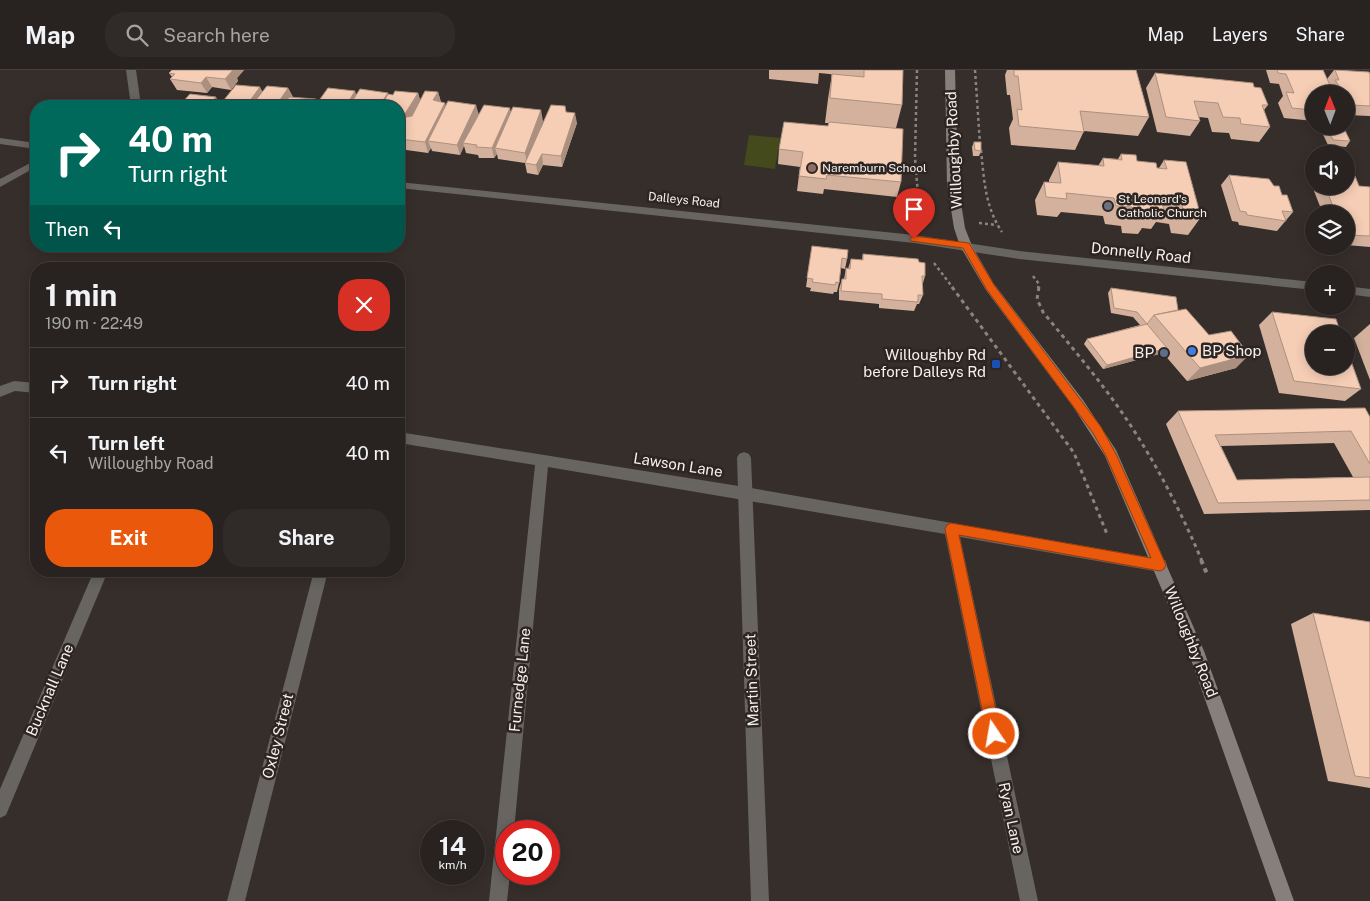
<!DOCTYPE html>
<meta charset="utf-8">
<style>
:root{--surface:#282220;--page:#302a29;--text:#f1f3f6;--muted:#a5a4a5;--line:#443f3e;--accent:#ea580c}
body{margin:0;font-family:"Public Sans",sans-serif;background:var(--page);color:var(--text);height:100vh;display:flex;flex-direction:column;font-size:19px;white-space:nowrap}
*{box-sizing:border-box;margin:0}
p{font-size:16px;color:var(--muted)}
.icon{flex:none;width:28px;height:28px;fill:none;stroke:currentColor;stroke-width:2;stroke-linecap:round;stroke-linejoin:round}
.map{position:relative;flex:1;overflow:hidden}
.details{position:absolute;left:30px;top:192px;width:375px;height:315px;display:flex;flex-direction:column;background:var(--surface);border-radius:20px;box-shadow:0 2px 12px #0003,0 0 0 1px var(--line)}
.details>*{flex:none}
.hud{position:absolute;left:30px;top:30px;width:375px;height:152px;border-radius:20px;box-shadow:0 2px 12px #0003,0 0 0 1px var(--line);background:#00695c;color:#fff;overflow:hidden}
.needle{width:32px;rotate:359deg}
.buttons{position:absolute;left:1305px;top:15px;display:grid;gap:10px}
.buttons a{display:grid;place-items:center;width:50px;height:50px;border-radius:50%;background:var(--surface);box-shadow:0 2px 12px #0003,0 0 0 1px var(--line);font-size:25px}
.speed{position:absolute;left:420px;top:750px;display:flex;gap:10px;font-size:25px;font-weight:700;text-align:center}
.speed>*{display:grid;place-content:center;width:65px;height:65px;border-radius:50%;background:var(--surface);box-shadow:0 2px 12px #0003,0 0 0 1px var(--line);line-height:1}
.speed small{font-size:12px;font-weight:400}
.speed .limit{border:8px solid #d22;background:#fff;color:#111}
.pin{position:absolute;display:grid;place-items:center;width:42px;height:42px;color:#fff;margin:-51px -21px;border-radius:50% 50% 50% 0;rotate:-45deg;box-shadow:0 0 5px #0007}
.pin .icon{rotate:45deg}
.me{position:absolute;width:55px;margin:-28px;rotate:348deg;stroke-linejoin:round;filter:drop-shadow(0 0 4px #0008)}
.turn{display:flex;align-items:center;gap:18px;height:105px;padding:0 15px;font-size:22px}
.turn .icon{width:65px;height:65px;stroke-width:2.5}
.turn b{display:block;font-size:35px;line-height:42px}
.then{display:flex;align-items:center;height:48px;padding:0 15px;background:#0003;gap:10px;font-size:19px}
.round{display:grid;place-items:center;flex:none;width:52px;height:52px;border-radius:20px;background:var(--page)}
.headline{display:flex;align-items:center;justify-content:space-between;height:85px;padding:0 15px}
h1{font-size:30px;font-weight:700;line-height:38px}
.cta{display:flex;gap:10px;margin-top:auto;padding:10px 15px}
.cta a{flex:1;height:58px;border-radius:20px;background:var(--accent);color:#fff;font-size:20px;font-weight:700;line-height:58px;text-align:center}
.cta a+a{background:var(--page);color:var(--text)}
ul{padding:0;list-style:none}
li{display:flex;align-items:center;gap:15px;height:70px;padding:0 15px;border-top:1px solid var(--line)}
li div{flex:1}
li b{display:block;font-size:19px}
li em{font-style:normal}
header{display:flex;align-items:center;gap:30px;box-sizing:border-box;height:70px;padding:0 25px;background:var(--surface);border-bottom:1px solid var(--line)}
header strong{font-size:24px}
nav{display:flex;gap:28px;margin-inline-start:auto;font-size:18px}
.search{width:350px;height:45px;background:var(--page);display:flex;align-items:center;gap:12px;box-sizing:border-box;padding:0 18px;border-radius:20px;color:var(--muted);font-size:19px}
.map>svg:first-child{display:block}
.green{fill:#454a1c}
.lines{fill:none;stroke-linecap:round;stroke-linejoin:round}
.path-far2{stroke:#8a8380;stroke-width:2.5;stroke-dasharray:3 3;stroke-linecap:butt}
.path-far1{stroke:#8a8380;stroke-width:3;stroke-dasharray:4 4;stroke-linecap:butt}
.path{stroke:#8a8380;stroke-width:4;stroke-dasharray:4.5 4.5;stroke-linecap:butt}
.service{fill:#676461;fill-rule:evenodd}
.minor{fill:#676461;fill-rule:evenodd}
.secondary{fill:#85807b;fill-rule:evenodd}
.wall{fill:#d4b19d;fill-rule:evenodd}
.shaded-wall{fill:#ac907f}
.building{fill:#f6ceb6;stroke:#ac907f}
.route{fill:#ea580c;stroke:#983908}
.education-dot{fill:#8d6e63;stroke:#2c2521;stroke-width:2}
.worship-dot{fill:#6b7280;stroke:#2c2521;stroke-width:2}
.shop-dot{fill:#3f7fe0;stroke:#2c2521;stroke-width:2}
.service-dot{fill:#5c6f8a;stroke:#2c2521;stroke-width:2}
.transit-dot{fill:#1a4fb4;stroke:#2c2521;stroke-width:2}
.labels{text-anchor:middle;stroke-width:5;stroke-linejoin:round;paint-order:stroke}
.far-poi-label{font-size:12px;fill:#f5efed;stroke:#2c2521;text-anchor:start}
.far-street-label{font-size:12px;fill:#f5efed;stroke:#2c2521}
.street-label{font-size:15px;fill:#f5efed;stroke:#2c2521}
.poi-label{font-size:15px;fill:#f5efed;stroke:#2c2521;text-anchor:end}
</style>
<header>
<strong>Map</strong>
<div class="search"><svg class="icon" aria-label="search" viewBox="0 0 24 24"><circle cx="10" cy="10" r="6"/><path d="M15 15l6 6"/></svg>Search here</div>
<nav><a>Map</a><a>Layers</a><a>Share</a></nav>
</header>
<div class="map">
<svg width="1370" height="831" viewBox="0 0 1370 831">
<rect width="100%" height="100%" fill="#362e2a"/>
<polygon class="green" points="749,65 780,68 775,99 744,95"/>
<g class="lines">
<g class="path-far2">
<polyline points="917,0 915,88 920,149"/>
<polyline points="975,0 980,74"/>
<path d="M981 80C984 109 985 137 1002 162"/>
<polyline points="979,153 997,155"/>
<polyline points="934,193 953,218"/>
<polyline points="1033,206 1039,214 1038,218"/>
</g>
<g class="path-far1">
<polyline points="952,217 1074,383 1107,464"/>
<path d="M1039 217 1037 229 1043 242C1073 279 1105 316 1131 356 1159 399 1182 444 1202 491"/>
</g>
<polyline class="path" points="1201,490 1208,506"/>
<g class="service">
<polygon points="0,68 36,73 36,79 0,74"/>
<polygon points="36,90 36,97 0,117 0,109"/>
<polygon points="14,311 36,313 36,323 15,321 0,327 0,316"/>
<polygon points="399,362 745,417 1165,490 1167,495 1165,500 1160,502 960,467 1038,831 1020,831 945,464 548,397 514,761 506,761 506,804 510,804 507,831 489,831 535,395 399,373"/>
<polygon points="94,501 108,501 6,745 0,748 0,719"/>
</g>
<g class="minor">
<polygon points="126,0 136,0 141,36 131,36"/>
<polygon points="399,112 914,165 1019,181 1314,212 1314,220 1019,189 914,173 399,118"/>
<polygon points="1346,216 1370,219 1370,227 1346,224"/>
<polygon points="744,382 749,384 751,388 769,831 751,831 737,388 739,384"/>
<polygon points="314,501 328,501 245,831 227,831"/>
</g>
<polygon class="secondary" points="945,0 955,0 958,114 965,158 972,176 994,214 1083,330 1116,380 1204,581 1294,831 1276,831 1188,581 1105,386 1074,338 986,220 960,176 954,158 947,114"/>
</g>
<g class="wall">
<polygon points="172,0 244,0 237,8 238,11 231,20 212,17 207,23 177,20 170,9 172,7 169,3"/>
<polygon points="769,0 903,0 902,35 896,58 901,112 897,127 824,119 823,124 797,121 800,97 778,94 779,79 828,56 829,53 825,53 828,29 832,4 860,7 819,3 818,14 769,9"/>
<polygon points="1007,0 1136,0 1149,47 1138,66 1084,61 1075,80 1011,75 1009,58 1013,49 1010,25 1007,25 1005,5"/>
<polygon points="1266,0 1323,0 1327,9 1334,0 1343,0 1370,4 1370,46 1346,45 1346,24 1314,24 1314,51 1284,48 1278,33 1283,26 1279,14 1270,13"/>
<polygon points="1155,3 1254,17 1268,35 1264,40 1270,57 1259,72 1231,69 1229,63 1212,62 1208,48 1199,47 1200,51 1190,66 1157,62 1146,18"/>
<polygon points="288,18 293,27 318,33 356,25 393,25 418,23 420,30 438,22 441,32 446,36 479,44 511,41 543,51 539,62 566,42 577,53 562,97 543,95 538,105 527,103 525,93 498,89 497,84 494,88 479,88 478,85 466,83 464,76 460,85 432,81 431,78 428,83 399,79 399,61 401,57 399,57 399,36 220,34 263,21"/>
<polygon points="1322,56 1343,56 1350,71 1346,77 1328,75 1320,58"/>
<polygon points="974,72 981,81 979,86 973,86 972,77"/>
<polygon points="1121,84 1137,91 1157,98 1159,98 1164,90 1201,147 1188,165 1171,163 1169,154 1156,152 1151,159 1142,158 1138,164 1122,163 1121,156 1105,154 1103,146 1061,142 1057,147 1037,145 1035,130 1044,112 1049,112 1049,110 1058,92 1098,96 1103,88 1118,89"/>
<polygon points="1229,105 1274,116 1282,125 1293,142 1277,161 1239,155 1238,152 1232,151 1221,115"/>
<polygon points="1318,116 1359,116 1370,117 1370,177 1346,175 1346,144 1323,144 1314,121"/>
<polygon points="1310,153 1314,153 1314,176 1339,176 1334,181 1314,179 1306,158"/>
<polygon points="812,176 847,189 845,199 841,198 839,213 837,222 834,222 833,224 810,221 811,218 806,217"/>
<polygon points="863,184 919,192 925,206 923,213 923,225 919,234 917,234 914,241 879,238 879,234 839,230 839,219 842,209 844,209 846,198 848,199 851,189 862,190"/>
<polygon points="1111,218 1178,240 1236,298 1187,311 1163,283 1103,299 1084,274 1087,269 1140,255 1133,247 1111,243 1108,223"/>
<polygon points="1272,242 1361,319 1345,331 1279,323 1259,255"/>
<polygon points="1370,254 1370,310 1354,268"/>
<path d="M1178 341 1370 347V440L1204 444 1166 354ZM1334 373 1353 407 1237 410 1221 376Z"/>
<polygon points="1313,543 1370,552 1370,718 1328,711 1291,554"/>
</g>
<g class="shaded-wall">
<polygon points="231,0 244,0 237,8 238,11 231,20 225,9"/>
<polygon points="206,7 212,17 207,23 201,13"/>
<polygon points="260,17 266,28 260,36 246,36"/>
<polygon points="288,18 293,29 288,36 276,36"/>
<polygon points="355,21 359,32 356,36 346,36"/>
<polygon points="438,22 441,33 433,30"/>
<polygon points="388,23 391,33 389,36 379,36"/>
<polygon points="418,23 421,33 407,57 403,47"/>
<polygon points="216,27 221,36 208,36"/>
<polygon points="316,29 319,36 311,36"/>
<polygon points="445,33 448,43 428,71 431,78 428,83 425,72"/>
<polygon points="476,35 479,45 463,73 464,76 460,85 457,75"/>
<polygon points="510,38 512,48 495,78 497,84 494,88 492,78"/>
<polygon points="541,40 543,51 527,93 525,83"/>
<polygon points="575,43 577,53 562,97 561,86"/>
<polygon points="542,84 543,95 538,105 536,95"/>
<polygon points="1167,278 1163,283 1103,299 1107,295"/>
<polygon points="1249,285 1236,298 1187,311 1200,298"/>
</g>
<g class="building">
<polygon points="172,0 233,0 225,9 206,7 201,13 170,9 175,4 169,3"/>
<polygon points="864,0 903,0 902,35 830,28 832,4 864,7"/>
<polygon points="1014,0 1136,0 1149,47 1080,41 1084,62 1019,56 1017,39 1022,40 1018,6 1014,6"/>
<polygon points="1277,0 1323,0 1334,24 1314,24 1314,40 1292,38 1286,22 1294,23 1286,4 1278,3"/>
<polygon points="1335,0 1369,2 1370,4 1370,36 1351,35 1346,28 1346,24 1344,24 1335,10 1339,10"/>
<polygon points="1155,3 1253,13 1254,17 1261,18 1268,35 1262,35 1270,57 1241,54 1240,48 1223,47 1218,33 1194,31 1200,51 1166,47"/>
<polygon points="236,15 260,17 246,36 219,36"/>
<polygon points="267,16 288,18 276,36 251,36"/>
<polygon points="328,18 355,21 346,36 315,36"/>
<polygon points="360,19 388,23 379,36 349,36"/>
<polygon points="395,21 418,23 403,47 399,46 399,36 381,36 388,24 393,25"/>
<polygon points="425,21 438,22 433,30 445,33 425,72 399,69 399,61 406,47 412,46"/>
<polygon points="190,24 216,27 208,36 179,36"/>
<polygon points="289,27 316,29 311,36 283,36"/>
<polygon points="448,31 476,35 457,75 428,71"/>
<polygon points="484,35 510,38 492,78 476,77 477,75 463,73"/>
<polygon points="551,35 565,36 566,42 575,43 561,86 542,84 536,95 525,93"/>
<polygon points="513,37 541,40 525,83 495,78"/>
<polygon points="784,52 828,56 829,52 903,59 901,112 827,105 826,109 799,106 803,82 779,79"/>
<polygon points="1326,56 1343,56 1350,71 1333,70"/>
<polygon points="974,72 981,72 981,81 975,80"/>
<polygon points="1121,84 1136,85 1137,91 1156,93 1157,98 1167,99 1164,90 1186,92 1201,147 1184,145 1182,135 1162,133 1164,140 1148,139 1150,146 1134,145 1132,137 1116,136 1114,128 1066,123 1067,129 1046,127 1044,112 1061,113 1058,92 1104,96 1103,88 1122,90"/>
<polygon points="1229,105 1269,109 1274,116 1279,116 1282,125 1287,125 1293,142 1282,141 1286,151 1247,145 1246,142 1240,141"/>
<polygon points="1346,105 1355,106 1359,116 1370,117 1370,166 1346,165 1346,144 1336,144 1325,116 1346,116"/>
<polygon points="1310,153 1314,153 1314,161"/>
<polygon points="812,176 848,180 847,189 842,188 839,213 836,212 835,215 812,212 813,209 807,208"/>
<polygon points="863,184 918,189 919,192 925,193 925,206 922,206 923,225 918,225 918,232 882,229 882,224 841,221 842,209 846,209 846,198 850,199 851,189 863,190"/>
<polygon points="1111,218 1176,227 1178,240 1154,245 1147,254 1137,242 1114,238"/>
<polygon points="1186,239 1209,265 1231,261 1249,285 1200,298 1154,245"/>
<polygon points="1272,242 1336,249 1341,264 1314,264 1314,296 1346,296 1346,277 1361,319 1294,311"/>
<polygon points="1147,254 1167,278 1107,295 1087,269"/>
<polygon points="1365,338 1370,347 1370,394 1351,361 1215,365 1237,410 1370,407 1370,430 1218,433 1178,341"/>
<polygon points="1313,543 1370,552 1370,708 1355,706"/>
</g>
<polygon class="route" points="914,166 969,173 994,215 1101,357 1116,384 1166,495 1164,499 1160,501 959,465 1001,664 999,668 994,670 989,668 987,664 945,459 947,455 951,453 1151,488 1106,386 1093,363 987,220 963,178 911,171 910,169"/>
<circle class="education-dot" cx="812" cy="98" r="5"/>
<circle class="worship-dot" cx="1108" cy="136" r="5"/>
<circle class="shop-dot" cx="1192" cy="281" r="5"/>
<circle class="service-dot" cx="1164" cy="283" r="5"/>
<rect class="transit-dot" x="991" y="289" width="10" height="10" rx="2.5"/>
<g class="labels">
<g class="far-poi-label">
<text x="822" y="102">Naremburn School</text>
<text x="1118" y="133">St Leonard's<tspan x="1118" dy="14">Catholic Church</tspan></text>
</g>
<g class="far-street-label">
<text transform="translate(684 130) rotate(6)" y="4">Dalleys Road</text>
</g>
<g class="street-label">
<text transform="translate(954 80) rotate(-93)" y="5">Willoughby Road</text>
<text transform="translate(1141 183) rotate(6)" y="5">Donnelly Road</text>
<text transform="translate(678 395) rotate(9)" y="5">Lawson Lane</text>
<text transform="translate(1191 572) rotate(68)" y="5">Willoughby Road</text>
<text transform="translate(520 610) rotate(-84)" y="5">Furnedge Lane</text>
<text transform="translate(752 610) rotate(-92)" y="5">Martin Street</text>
<text transform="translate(50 620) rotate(-67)" y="5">Bucknall Lane</text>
<text transform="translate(278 666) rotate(-76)" y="5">Oxley Street</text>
<text transform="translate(1011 748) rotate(78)" y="5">Ryan Lane</text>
</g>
<g class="poi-label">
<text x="1202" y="286" text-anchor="start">BP Shop</text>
<text x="1154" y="288">BP</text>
<text x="986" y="290">Willoughby Rd<tspan x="986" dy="17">before Dalleys Rd</tspan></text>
</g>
</g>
</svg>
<div class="buttons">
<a><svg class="needle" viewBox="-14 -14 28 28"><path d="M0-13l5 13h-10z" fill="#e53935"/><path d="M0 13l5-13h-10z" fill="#a5a4a5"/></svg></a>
<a><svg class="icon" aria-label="sound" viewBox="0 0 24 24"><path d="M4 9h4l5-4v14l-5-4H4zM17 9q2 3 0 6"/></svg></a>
<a><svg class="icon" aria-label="layers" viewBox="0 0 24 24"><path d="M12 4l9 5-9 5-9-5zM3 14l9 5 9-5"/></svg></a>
<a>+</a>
<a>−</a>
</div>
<div class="speed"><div>14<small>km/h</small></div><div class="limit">20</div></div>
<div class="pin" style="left:914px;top:169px;background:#d93025"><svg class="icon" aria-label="arrive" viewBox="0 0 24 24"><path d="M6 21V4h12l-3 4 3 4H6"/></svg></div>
<svg class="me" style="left:994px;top:664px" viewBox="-20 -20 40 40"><circle r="17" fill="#ea580c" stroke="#fff" stroke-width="3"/><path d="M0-11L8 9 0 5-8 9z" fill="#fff"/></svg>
<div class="hud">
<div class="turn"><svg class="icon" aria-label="right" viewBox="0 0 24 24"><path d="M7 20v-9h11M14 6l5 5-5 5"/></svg><div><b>40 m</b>Turn right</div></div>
<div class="then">Then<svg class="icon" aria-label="left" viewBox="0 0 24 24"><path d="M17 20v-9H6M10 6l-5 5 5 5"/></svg></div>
</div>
<section class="details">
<div class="headline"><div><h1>1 min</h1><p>190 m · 22:49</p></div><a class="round" style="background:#d93025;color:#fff"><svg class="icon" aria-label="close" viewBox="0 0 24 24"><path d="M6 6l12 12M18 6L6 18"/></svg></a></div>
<ul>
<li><svg class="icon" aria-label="right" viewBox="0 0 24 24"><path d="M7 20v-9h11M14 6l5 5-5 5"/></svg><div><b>Turn right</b></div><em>40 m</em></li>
<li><svg class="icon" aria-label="left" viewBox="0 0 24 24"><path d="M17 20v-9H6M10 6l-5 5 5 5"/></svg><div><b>Turn left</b><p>Willoughby Road</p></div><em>40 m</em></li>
</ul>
<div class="cta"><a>Exit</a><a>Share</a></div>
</section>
</div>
